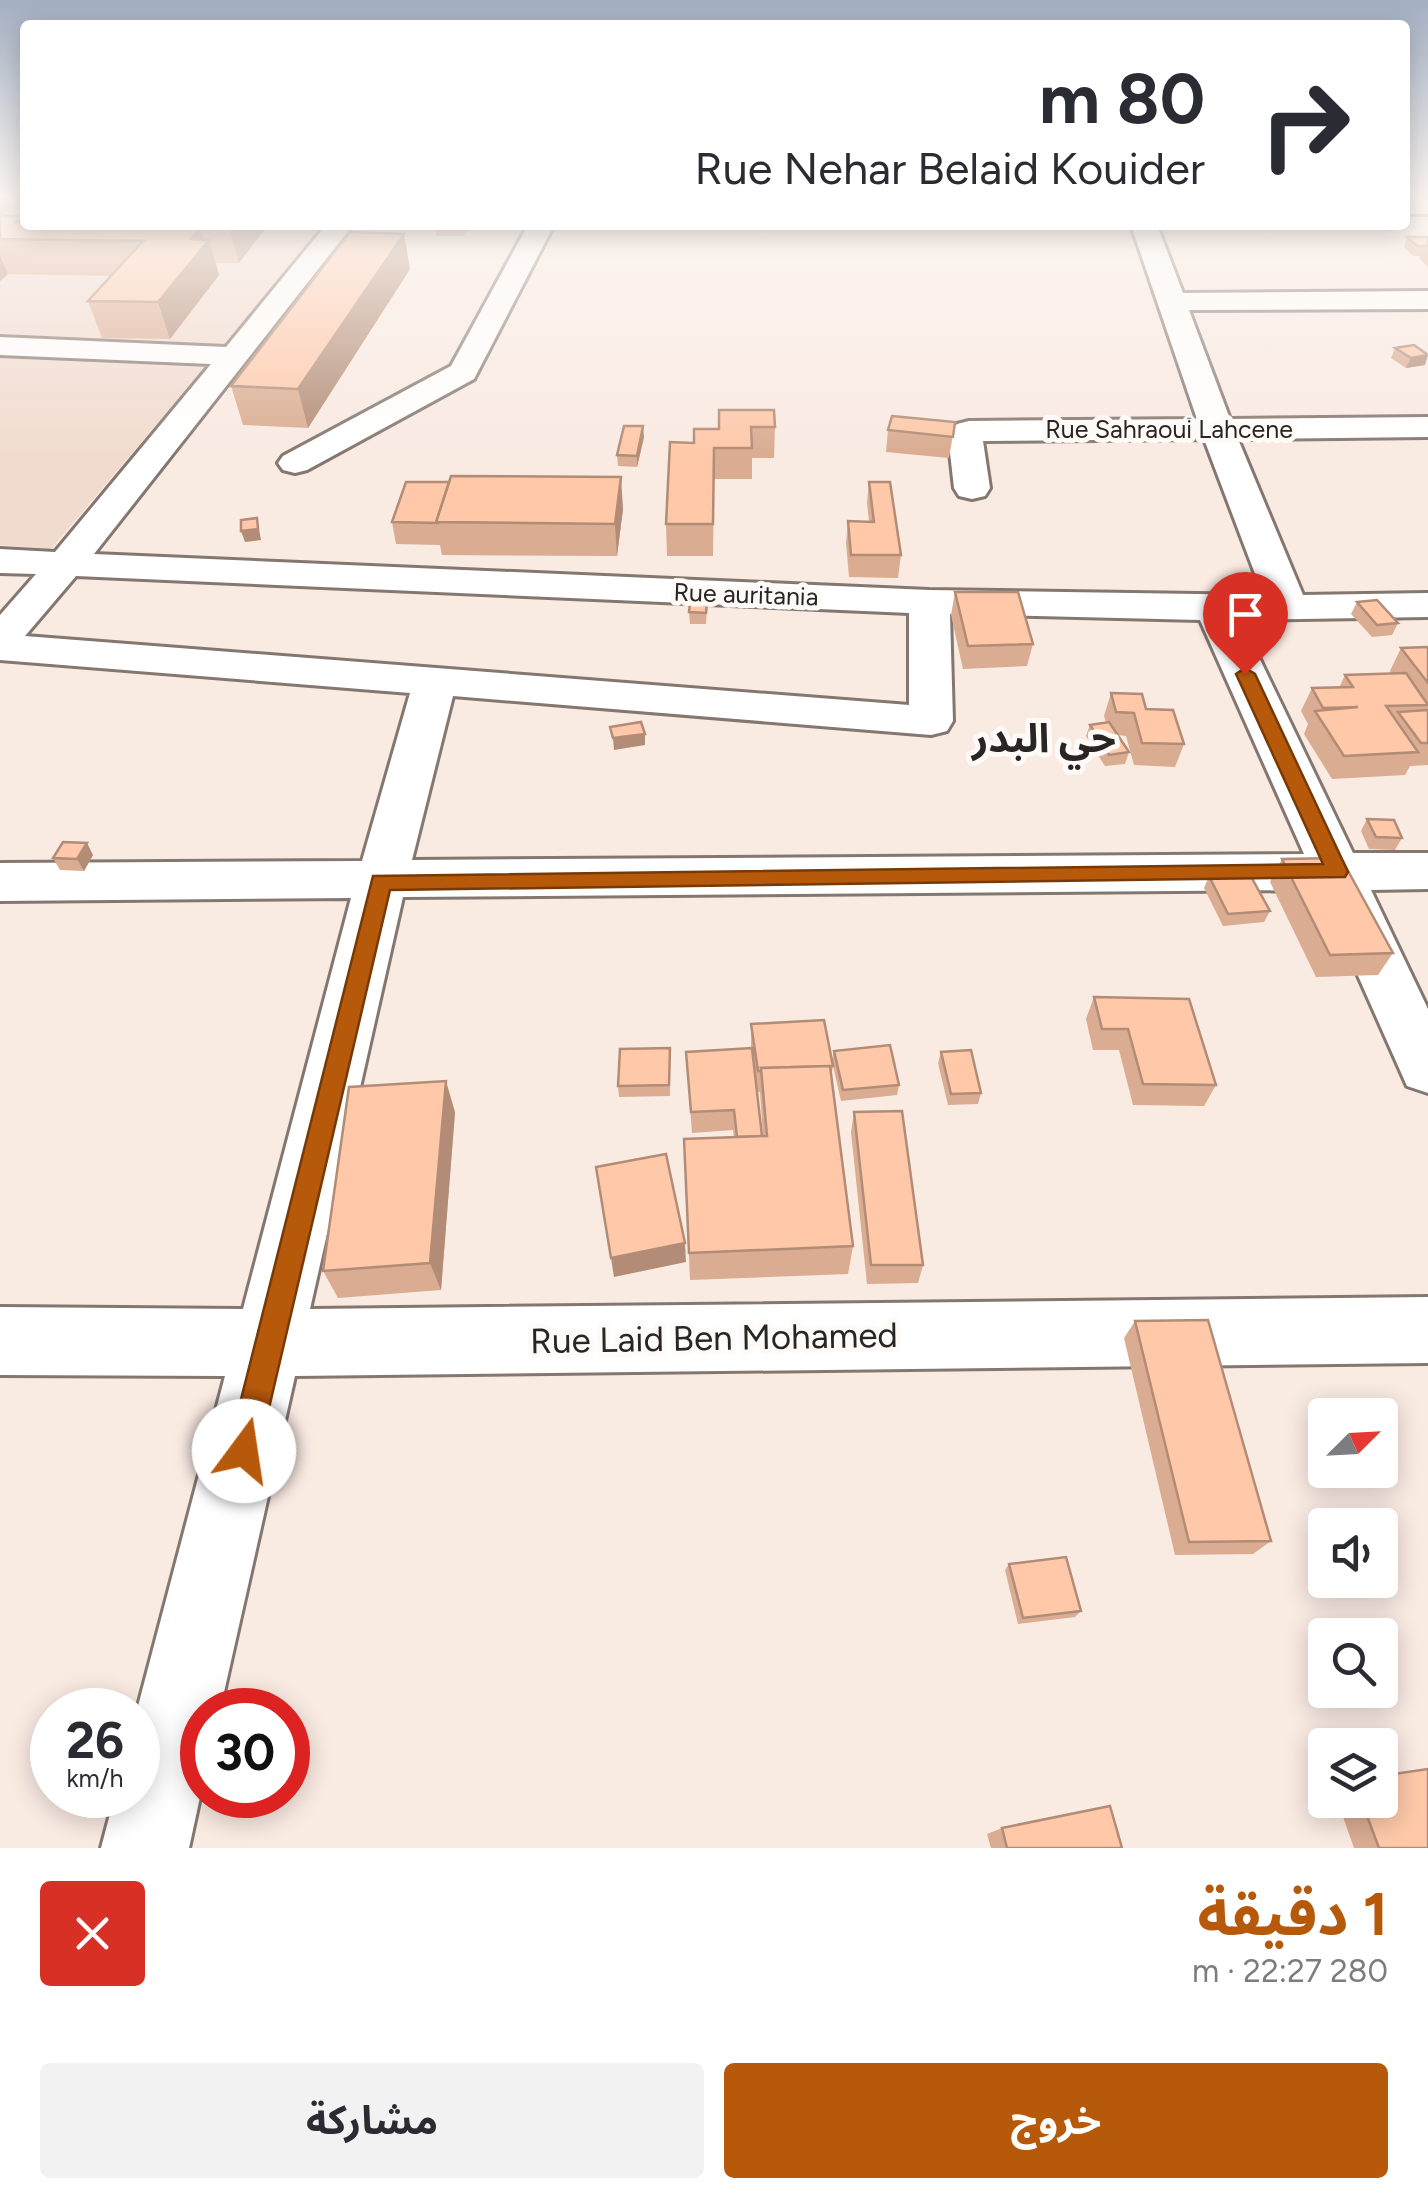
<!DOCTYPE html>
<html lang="ar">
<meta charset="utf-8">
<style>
:root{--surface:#fff;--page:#f2f2f3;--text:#2b2b33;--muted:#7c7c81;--accent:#b7590a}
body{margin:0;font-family:Figtree,"Noto Sans Arabic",sans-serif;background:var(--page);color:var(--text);direction:rtl;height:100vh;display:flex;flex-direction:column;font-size:38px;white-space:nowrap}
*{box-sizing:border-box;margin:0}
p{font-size:32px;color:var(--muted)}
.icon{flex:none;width:55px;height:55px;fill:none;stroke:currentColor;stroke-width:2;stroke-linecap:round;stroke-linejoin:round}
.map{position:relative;height:1848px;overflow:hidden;direction:ltr}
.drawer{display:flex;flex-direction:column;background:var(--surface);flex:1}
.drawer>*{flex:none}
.top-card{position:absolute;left:20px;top:20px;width:1390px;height:210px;border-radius:10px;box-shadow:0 5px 25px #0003;direction:rtl;background:#fff;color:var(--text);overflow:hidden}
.needle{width:65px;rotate:66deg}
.tools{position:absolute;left:1308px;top:1398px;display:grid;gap:20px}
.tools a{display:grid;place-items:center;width:90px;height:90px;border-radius:10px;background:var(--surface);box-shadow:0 5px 25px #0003;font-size:50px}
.speed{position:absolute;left:30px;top:1688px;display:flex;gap:20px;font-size:50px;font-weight:700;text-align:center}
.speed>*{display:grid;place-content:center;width:130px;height:130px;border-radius:50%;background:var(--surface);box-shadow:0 5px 25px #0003;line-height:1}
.speed small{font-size:25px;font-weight:400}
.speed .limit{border:15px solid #d22;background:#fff;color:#111}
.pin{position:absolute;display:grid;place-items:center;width:85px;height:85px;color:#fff;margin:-102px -42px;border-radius:50% 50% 50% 0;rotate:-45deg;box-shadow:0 0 10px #0007}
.pin .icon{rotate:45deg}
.me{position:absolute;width:110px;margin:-55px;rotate:14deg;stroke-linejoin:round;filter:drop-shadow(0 0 8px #0008)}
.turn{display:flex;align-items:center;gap:35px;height:210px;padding:0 40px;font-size:45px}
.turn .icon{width:130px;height:130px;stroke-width:2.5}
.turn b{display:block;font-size:70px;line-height:85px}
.round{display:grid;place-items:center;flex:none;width:105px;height:105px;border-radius:10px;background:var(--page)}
.summary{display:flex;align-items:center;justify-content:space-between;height:170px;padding:0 40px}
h1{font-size:60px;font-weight:700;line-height:75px;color:var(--accent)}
.action{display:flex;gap:20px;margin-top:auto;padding:20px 40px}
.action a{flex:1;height:115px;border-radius:10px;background:var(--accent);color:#fff;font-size:40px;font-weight:700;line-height:115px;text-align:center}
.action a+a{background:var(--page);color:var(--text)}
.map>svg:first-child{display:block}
.built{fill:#f1dbcf}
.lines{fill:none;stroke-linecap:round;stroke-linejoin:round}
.minor-casing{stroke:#847770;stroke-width:6}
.minor{fill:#fff;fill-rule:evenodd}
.wall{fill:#daac91;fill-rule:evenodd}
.shaded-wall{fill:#b28c76}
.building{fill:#fec8a9;stroke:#b28c76;stroke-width:2.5}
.route{fill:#b7590a;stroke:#773a06;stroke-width:2.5}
.labels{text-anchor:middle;stroke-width:10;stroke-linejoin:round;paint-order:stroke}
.far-street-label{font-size:25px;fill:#2a2522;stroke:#fdfaf8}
.near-street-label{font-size:35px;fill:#2a2522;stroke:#fdfaf8}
.district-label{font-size:40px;font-weight:bold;fill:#2a2522;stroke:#fdfaf8}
</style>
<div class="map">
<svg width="1428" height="1848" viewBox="0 0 1428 1848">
<rect width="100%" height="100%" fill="#f9eae2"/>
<polygon class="built" points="0,198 25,198 25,225 325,225 51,549 0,545"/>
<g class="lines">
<defs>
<g id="minor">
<rect x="1405" y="198" width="23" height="16"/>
<path d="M326 225H353L94 554 929 590 1263 595 1204 439 983 441 990 488 985 496 972 499 959 496 954 488 948 435 957 424 969 421 1197 419 1131 225H1157L1183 293 1428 291V309L1189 310 1230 419 1428 417V437L1238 439 1303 595 1428 593V617L1241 620 1353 853H1428V889L1371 890 1428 1009V1093L1407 1086 1320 890 403 897 310 1309 1428 1297V1363L295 1376 220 1710H202V1788L189 1848H101L115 1795H138L137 1710 225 1376 0 1375V1307L243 1309 351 898 0 901V863L362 861 410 693 0 660V615L36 574 0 573V549L55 552 211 364 0 355V337L226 347ZM76 576 909 613V705L25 636ZM950 614 1200 620 1304 854 412 860 453 696 931 735 947 731 953 721Z"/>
<polygon points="528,225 554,225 474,379 307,470 295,473 283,470 278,463 283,456 451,366"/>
</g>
</defs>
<use href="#minor" class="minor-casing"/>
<use href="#minor" class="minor"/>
</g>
<g class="wall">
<polygon points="0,198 6,198 10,208 2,216 24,216 25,225 268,225 239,263 216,263 219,275 170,339 102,338 88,301 111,276 8,274 0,281"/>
<polygon points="469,225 464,236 436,236 435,227"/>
<polygon points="1407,237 1428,237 1428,267 1419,258 1420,256 1413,256 1404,247"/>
<polygon points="410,269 308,428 243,425 231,386"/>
<polygon points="1395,348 1425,365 1406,368 1391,358"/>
<polygon points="719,410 775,427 774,458 752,458 752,479 714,479 713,556 667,556 666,524 694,443 719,429"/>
<polygon points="955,422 949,458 886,452 888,430"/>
<polygon points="644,437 637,467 618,466 617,455"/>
<polygon points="869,482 901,555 898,578 849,577 846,543 848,521 869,521 867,503"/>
<polygon points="623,509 617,556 442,555 440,545 396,544 392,522"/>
<polygon points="708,592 706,624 690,624 689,612"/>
<polygon points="955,592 1033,644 1027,666 963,669 951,615"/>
<polygon points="1357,602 1398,623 1392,635 1372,637 1351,614"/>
<polygon points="1428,647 1428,765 1410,766 1405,775 1332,779 1304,734 1308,724 1301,711 1312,688 1339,688 1345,675 1392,674 1390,671 1401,648"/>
<polygon points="1111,693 1184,744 1175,767 1134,765 1126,736 1118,735 1129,752 1125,764 1105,766 1086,736 1090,725 1106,722 1104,716"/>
<polygon points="1367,819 1402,838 1395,850 1369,849 1361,831"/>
<polygon points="93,855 84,871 60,870 53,858"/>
<polygon points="1282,859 1393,953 1378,975 1316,977 1270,882"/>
<polygon points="1209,876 1270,911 1264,922 1223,926 1204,888"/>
<polygon points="1094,997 1216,1085 1204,1106 1133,1105 1119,1050 1093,1050 1086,1019"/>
<path d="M751 1024 833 1066 831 1077 853 1246 848 1274 690 1280 684 1139 734 1137 733 1130 692 1133 686 1052 751 1048ZM757 1092H760L763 1136Z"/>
<polygon points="834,1051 899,1085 897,1095 841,1101 832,1061"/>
<polygon points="941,1052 981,1093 978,1104 948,1105 938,1063"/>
<polygon points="670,1059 670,1096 619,1097 618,1086"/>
<polygon points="455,1112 441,1290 338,1298 323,1271"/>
<polygon points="854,1112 923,1265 918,1283 867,1284 851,1132"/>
<polygon points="1135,1321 1271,1541 1253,1554 1175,1555 1124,1338"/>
<polygon points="1009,1564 1081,1611 1075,1617 1018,1624 1005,1570"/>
<polygon points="1337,1800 1380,1800 1428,1848 1354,1848"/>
<polygon points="1002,1828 1122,1848 991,1848 987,1834"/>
</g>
<g class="shaded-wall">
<polygon points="0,198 6,198 10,208 0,217"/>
<polygon points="232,225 268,225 239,263 229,228"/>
<polygon points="200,228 205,244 209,240 219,275 170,339 158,302 191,239"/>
<polygon points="404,234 410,269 308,428 298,389"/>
<polygon points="0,256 8,274 0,281"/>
<polygon points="1428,355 1425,365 1406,368 1411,358"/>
<polygon points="643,426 644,437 637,467 637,456"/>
<polygon points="621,477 623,509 617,556 615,524"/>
<polygon points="257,518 261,540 245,542 241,531"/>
<polygon points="645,734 645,745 614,750 613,738"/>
<polygon points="87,843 93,855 84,871 77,859"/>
<polygon points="446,1081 455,1112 441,1290 430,1263"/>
<polygon points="685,1243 686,1262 614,1277 611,1258"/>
</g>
<g class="building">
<polygon points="0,216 24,216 16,222 25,222 25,225 232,225 229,228 200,228 191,239 209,240 158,302 88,301 143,241 0,239"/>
<polygon points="435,225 464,225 463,227 435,227"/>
<polygon points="350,232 404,234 298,389 231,386"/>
<polygon points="1407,237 1428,237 1428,246 1417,246"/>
<polygon points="1414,345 1428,355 1411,358 1395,348"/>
<polygon points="719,410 774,410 775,427 751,427 752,448 714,448 713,524 666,524 670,442 694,443 694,429 719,429"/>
<polygon points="892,416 955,422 953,437 888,430"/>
<polygon points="624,426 643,426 637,456 617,455"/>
<polygon points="451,476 621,477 615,524 436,522"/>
<polygon points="406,482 449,482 436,522 439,523 392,522"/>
<polygon points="869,482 890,482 901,555 851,555 848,521 874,522"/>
<polygon points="257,518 258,529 241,531 241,520"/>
<polygon points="691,592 708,592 706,613 689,612"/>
<polygon points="955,592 1018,592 1033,644 968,646"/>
<polygon points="1377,600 1398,623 1377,625 1357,602"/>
<polygon points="1428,647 1428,683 1401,648"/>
<polygon points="1406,673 1428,705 1386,706 1418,752 1344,756 1315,711 1358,707 1323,708 1312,688 1353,687 1345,675"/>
<polygon points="1111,693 1142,694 1146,709 1173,710 1184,744 1142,743 1134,713 1116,712"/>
<polygon points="1428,710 1428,743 1421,743 1398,712"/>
<polygon points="641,722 645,734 613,738 610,727"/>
<polygon points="1109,722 1129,752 1109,755 1090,725"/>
<polygon points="1367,819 1394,820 1402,838 1376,837"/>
<polygon points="63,842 87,843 77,859 53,858"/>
<polygon points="1341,858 1393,953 1330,955 1282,859"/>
<polygon points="1249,873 1270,911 1228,914 1209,876"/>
<polygon points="1094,997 1189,999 1216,1085 1143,1084 1128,1029 1102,1029"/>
<polygon points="824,1020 833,1066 761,1068 762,1071 758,1071 751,1024"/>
<polygon points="890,1045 899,1085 843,1090 834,1051"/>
<polygon points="670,1048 669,1085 618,1086 620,1049"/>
<polygon points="752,1048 762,1136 737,1137 734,1110 691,1112 686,1052"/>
<polygon points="971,1050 981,1093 951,1094 941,1052"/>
<polygon points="830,1066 853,1246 689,1253 684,1139 767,1136 761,1068"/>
<polygon points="446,1081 430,1263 323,1271 349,1087"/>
<polygon points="902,1111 923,1265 871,1265 854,1112"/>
<polygon points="666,1154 685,1243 611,1258 596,1167"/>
<polygon points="1208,1320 1271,1541 1189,1542 1135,1321"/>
<polygon points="1066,1557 1081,1611 1023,1618 1009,1564"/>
<polygon points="1428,1769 1428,1848 1379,1848 1361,1800 1380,1800 1380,1776"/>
<polygon points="1110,1806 1122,1848 1007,1848 1002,1828"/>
</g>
<linearGradient id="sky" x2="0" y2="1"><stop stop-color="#a3afc2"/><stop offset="0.43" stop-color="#fcf6f2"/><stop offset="1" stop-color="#fcf6f2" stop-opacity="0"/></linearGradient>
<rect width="1428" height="456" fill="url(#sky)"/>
<polygon class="route" points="1245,668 1255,674 1348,872 1345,877 390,890 259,1451 255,1462 244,1467 233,1462 228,1451 373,876 1323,864 1236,674"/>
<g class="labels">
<g class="far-street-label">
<text x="1169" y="438">Rue Sahraoui Lahcene</text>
<text transform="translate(746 594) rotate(2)" y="9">Rue auritania</text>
</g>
<g class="near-street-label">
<text transform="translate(714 1338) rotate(-1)" y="12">Rue Laid Ben Mohamed</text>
</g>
<g class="district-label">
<text x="1044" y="752">حي البدر</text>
</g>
</g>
</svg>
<div class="tools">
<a><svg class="needle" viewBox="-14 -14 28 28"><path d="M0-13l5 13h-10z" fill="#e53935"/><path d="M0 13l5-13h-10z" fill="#7c7c81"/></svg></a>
<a><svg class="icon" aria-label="sound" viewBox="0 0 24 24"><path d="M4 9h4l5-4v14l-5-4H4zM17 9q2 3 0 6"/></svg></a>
<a><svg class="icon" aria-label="search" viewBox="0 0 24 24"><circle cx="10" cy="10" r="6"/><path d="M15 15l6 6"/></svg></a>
<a><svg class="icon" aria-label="layers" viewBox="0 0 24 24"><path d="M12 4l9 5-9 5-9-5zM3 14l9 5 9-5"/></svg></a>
</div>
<div class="speed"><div>26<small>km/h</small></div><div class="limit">30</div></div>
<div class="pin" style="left:1245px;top:674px;background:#d93025"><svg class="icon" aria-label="arrive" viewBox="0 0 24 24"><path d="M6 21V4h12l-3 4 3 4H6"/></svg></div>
<svg class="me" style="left:244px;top:1451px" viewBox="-20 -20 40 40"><circle r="19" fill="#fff"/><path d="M0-13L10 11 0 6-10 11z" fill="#b7590a"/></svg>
<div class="top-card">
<div class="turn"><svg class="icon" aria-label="right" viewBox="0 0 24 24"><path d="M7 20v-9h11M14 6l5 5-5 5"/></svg><div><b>80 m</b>Rue Nehar Belaid Kouider</div></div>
</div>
</div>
<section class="drawer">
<div class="summary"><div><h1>1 دقيقة</h1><p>280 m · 22:27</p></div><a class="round" style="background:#d93025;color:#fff"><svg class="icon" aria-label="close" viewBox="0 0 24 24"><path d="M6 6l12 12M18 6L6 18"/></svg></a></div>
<div class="action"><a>خروج</a><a>مشاركة</a></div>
</section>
